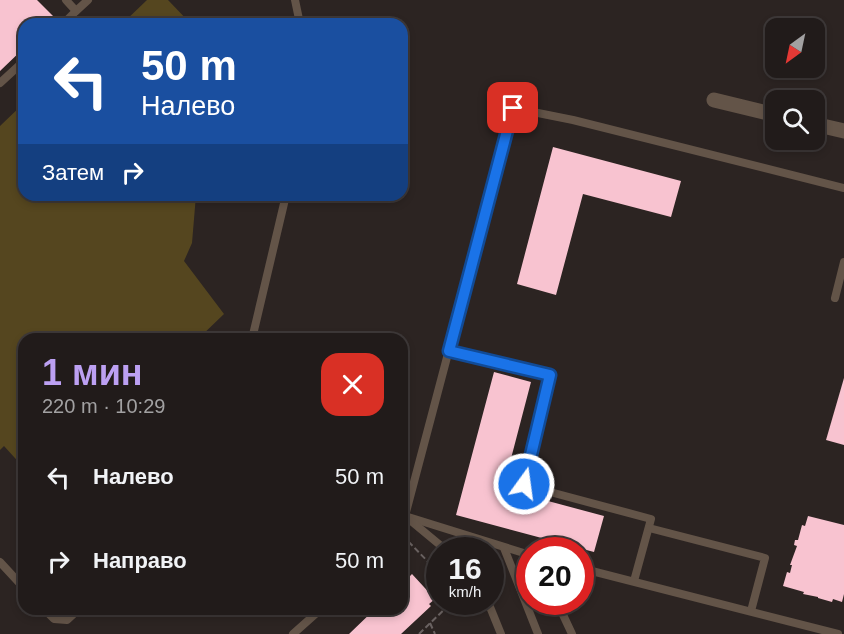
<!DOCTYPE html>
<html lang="ru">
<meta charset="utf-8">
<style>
:root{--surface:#211b1a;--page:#292423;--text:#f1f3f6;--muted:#a2a1a2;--line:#3e3939;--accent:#bca0f2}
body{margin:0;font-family:Arial,sans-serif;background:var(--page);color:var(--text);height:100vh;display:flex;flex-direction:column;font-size:22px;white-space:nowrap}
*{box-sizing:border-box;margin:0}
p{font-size:20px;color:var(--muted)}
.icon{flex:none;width:33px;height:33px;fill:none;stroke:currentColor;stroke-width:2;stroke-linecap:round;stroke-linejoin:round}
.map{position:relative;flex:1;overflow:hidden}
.details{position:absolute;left:18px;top:333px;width:390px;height:282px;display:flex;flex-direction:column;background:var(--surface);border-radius:18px;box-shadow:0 3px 9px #0003,0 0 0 2px var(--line)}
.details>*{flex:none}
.banner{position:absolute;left:18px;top:18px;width:390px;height:183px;border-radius:18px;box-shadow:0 3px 9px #0003,0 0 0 2px var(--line);background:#1a4fa0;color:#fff;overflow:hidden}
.needle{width:39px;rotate:213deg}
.fabs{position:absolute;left:765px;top:18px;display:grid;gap:12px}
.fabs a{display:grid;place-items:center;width:60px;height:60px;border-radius:12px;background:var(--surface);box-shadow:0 3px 9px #0003,0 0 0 2px var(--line);font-size:30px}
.speed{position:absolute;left:426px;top:537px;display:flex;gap:12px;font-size:30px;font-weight:700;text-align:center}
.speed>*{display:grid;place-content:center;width:78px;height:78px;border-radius:50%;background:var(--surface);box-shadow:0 3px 9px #0003,0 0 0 2px var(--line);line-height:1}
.speed small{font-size:15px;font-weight:400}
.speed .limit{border:9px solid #d22;background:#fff;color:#111}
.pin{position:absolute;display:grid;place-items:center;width:51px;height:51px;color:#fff;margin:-26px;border-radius:12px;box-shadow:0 3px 9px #0006}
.me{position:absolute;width:66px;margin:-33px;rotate:14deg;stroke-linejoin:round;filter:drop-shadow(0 0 4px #0008)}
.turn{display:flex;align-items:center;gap:21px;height:126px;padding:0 24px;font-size:27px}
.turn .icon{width:78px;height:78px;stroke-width:2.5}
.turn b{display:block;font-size:42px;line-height:51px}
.then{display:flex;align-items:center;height:57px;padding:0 24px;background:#0003;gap:12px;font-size:22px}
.round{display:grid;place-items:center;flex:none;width:63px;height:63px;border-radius:18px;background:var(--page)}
.head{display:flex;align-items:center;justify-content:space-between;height:102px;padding:0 24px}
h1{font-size:36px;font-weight:700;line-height:45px;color:var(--accent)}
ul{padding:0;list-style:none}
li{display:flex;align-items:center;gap:18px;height:84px;padding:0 24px}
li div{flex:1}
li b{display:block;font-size:22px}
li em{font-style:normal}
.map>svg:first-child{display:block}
.green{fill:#55461f}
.building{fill:#f8c3d0}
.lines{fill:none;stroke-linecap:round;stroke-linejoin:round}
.path{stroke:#6a6261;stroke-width:2;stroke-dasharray:6 3;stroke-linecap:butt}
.service{stroke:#635448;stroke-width:8}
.minor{stroke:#635448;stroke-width:15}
.route-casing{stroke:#114b97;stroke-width:15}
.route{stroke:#1a73e8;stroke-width:10}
</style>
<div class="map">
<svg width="844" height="634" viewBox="0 0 844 634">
<rect width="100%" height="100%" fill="#2c2422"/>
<g class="green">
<polygon points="147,0 168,0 191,24 122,24"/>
<polygon points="24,103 24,195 196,195 192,243 184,261 224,314 198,339 24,339 24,468 4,446 0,450 0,126"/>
</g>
<g class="building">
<polygon points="0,0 37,0 55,18 48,24 24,24 24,48 0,71"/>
<polygon points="553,147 681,181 671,217 583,194 556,295 517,284"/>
<polygon points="494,372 531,382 503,489 604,516 594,552 456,515"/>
<polygon points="844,378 844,445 826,440"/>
<polygon points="808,516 844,525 844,594 842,602 833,599 832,602 818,598 818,597 803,594 804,592 783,586 787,572 790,573 792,565 790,565 797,546 794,545 795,540 798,540 802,525 805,526"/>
<polygon points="412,574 435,599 429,604 431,606 401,634 349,634 375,609 402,609 402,584"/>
</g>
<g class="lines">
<g class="path">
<polyline points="402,535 440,574"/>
<polyline points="430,623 435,634"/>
<polyline points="419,634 452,602"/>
</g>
<g class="service">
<polyline points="295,0 300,24"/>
<polyline points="76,11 88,0"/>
<polyline points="63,24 76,11 66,0"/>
<polyline points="0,83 24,61"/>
<polyline points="835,298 844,262"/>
<polyline points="252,339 286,195"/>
<polyline points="449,351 550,375 524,485 651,519 634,581"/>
<polyline points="402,525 405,516 530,555"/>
<polyline points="649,528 765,558 751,611"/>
<polyline points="504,548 538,634"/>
<polyline points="446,550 405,516 513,108 573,120 844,188"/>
<polyline points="0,562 24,588"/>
<polyline points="580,568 838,634"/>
<polyline points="488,602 501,634"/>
<polyline points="557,602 572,634"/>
<polyline points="44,609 54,619 67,620 79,609"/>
<polyline points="293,634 321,609"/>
</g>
<g class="minor">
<polyline points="714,100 776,115"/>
<polyline points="814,124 844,131"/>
</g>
</g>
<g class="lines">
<defs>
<polyline id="route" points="513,108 449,351 550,375 524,484"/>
</defs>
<use href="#route" class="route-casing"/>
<use href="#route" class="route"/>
</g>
</svg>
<div class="fabs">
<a><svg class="needle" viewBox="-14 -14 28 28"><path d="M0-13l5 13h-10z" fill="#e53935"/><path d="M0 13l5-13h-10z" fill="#a2a1a2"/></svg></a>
<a><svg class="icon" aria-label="search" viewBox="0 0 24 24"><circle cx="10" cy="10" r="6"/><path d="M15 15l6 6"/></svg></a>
</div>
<div class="speed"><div>16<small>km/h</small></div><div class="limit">20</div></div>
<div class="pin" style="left:513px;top:108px;background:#d93025"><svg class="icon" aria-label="arrive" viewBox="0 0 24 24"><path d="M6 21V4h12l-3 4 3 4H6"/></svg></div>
<svg class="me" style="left:524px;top:484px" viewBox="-20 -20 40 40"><circle r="17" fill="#1a73e8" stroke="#fff" stroke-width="3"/><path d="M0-11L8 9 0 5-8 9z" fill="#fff"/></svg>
<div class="banner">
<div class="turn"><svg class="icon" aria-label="left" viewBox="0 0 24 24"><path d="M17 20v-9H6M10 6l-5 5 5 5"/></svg><div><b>50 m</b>Налево</div></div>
<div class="then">Затем<svg class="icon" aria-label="right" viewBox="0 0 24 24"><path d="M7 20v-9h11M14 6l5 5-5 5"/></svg></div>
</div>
<section class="details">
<div class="head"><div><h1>1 мин</h1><p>220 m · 10:29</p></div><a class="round" style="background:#d93025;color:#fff"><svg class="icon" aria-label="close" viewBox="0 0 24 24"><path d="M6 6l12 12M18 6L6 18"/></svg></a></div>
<ul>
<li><svg class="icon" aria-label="left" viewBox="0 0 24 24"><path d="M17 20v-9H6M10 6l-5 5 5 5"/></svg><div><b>Налево</b></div><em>50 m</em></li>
<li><svg class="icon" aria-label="right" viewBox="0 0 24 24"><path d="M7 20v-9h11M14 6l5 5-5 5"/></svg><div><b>Направо</b></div><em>50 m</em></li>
</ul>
</section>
</div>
